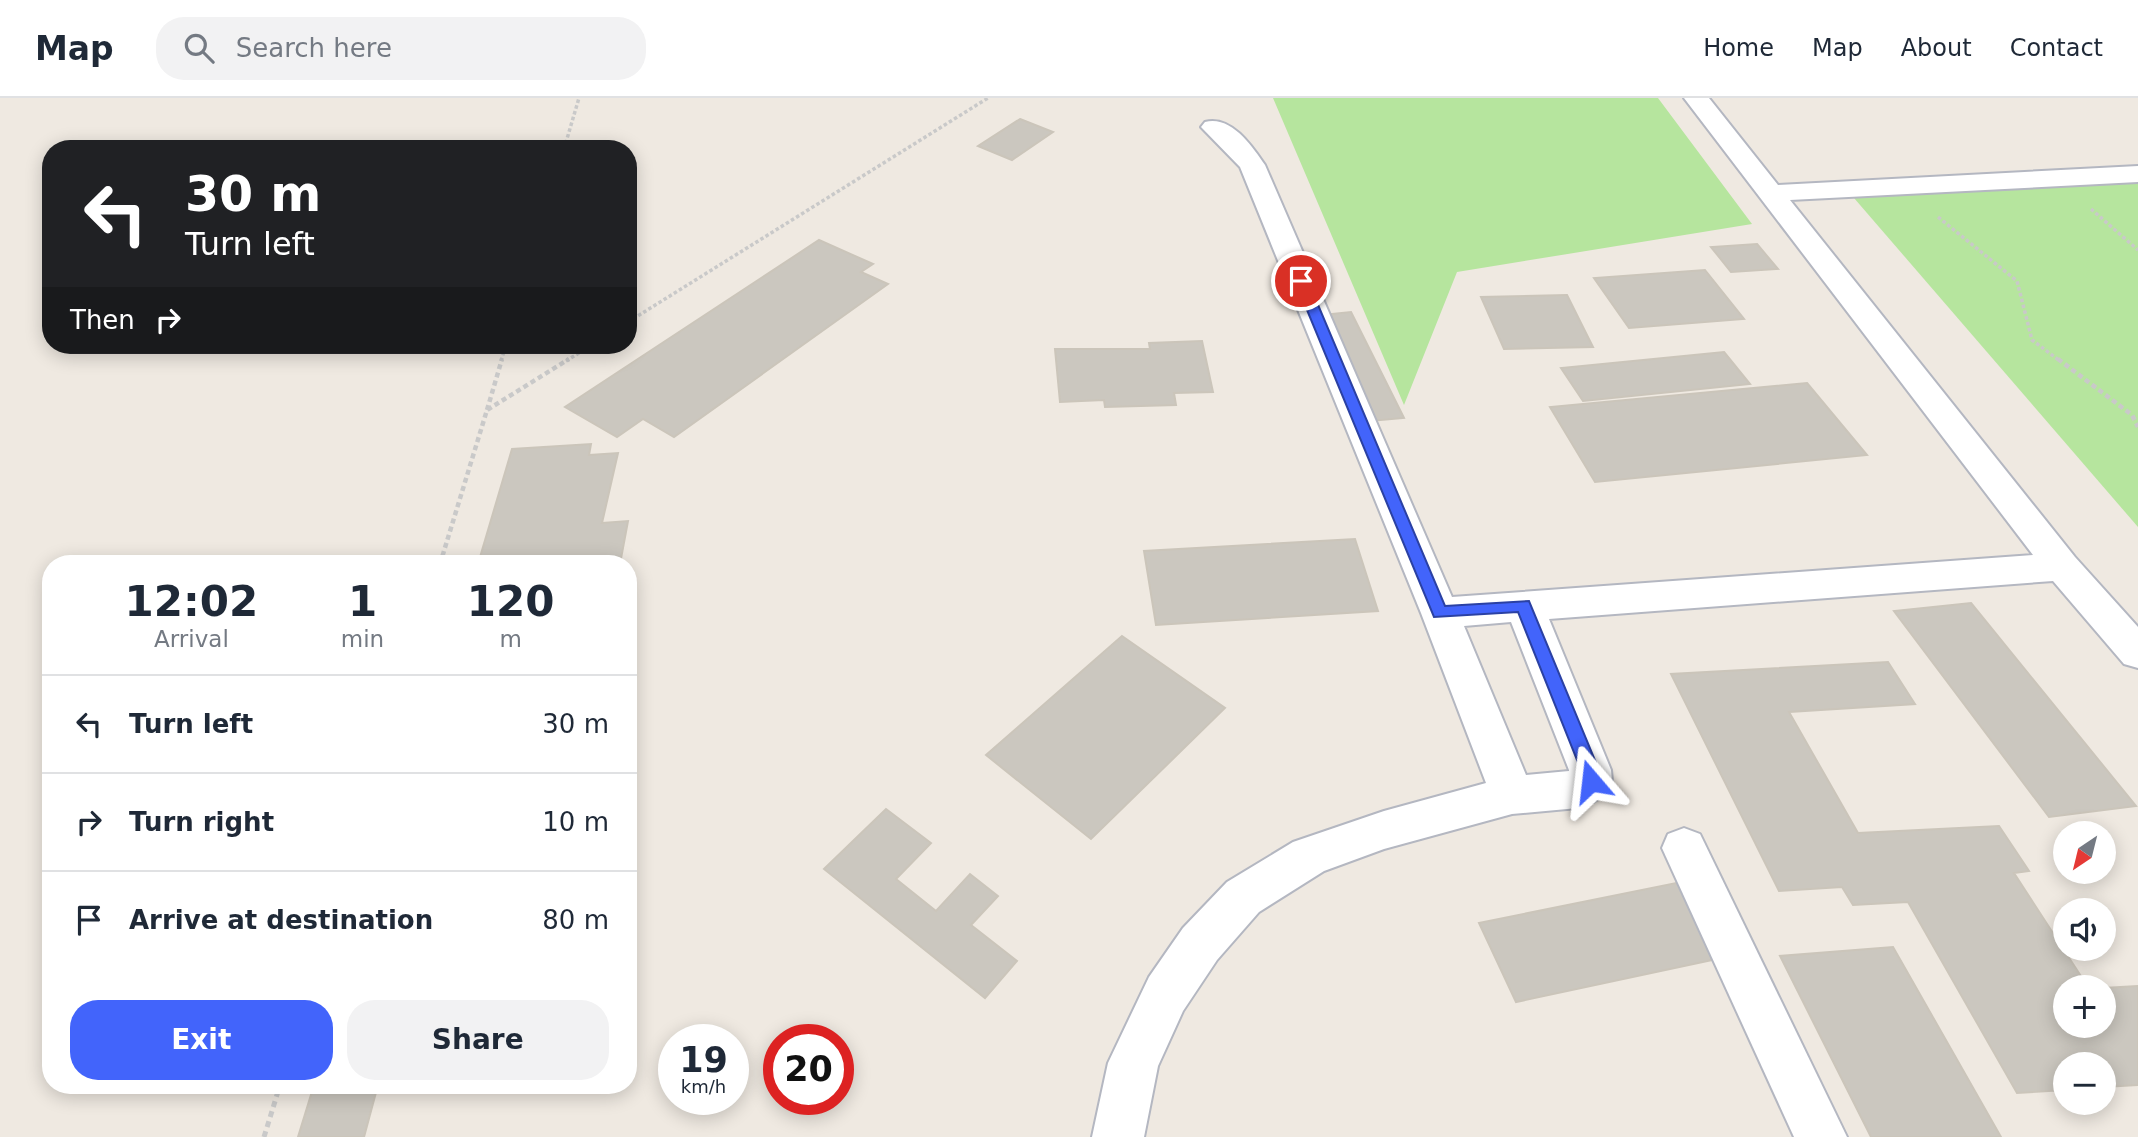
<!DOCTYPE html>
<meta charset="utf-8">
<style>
:root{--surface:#fff;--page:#f2f2f3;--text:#1f2937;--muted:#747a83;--line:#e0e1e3;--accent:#4264fb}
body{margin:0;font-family:"DejaVu Sans",sans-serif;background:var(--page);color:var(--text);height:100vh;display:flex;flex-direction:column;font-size:26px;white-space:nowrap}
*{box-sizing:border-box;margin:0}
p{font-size:23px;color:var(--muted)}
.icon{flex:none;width:38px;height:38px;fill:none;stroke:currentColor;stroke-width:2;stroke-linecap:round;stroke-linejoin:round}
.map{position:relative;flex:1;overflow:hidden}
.panel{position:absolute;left:42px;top:457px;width:595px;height:539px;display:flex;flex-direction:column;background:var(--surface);border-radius:28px;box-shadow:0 4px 18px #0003}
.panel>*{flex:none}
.hud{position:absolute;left:42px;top:42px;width:595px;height:214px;border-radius:28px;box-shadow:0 4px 18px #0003;background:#202124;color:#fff;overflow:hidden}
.needle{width:46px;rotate:215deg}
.controls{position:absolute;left:2053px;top:723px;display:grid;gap:14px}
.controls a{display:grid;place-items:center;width:63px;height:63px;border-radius:50%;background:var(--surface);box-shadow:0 4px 18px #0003;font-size:35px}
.speed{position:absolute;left:658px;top:926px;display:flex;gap:14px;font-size:35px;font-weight:700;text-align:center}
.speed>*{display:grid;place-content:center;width:91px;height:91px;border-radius:50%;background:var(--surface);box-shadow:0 4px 18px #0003;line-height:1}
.speed small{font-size:18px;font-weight:400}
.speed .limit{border:10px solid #d22;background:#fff;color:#111}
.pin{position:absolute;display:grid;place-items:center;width:60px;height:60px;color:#fff;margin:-30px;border:4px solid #fff;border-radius:50%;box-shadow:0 2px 7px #0007}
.me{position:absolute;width:77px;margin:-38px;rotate:343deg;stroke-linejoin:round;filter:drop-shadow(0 0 5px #0008)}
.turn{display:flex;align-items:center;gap:24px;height:147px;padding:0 28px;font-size:32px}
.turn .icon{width:91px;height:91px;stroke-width:2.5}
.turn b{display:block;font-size:49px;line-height:60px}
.then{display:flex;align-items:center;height:66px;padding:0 28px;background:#0003;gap:14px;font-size:26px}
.eta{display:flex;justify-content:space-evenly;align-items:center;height:119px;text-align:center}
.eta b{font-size:42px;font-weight:700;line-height:49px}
.cta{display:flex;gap:14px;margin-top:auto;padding:14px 28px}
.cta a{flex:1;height:80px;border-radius:28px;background:var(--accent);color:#fff;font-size:28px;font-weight:700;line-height:80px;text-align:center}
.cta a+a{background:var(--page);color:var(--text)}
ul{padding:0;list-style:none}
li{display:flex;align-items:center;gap:21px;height:98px;padding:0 28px;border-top:2px solid var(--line)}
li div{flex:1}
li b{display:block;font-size:26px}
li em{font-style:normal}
header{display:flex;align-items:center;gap:42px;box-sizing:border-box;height:98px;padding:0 35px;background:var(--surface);border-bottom:2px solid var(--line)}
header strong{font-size:33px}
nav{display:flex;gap:38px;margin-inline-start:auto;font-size:24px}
.search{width:490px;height:63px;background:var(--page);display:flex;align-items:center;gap:18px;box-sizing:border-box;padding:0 24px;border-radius:28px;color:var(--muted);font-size:26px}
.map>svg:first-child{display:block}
.green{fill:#b6e59e}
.building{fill:#cbc7bf;stroke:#cbc5ba;stroke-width:2}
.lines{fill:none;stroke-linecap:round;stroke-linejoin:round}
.minor-casing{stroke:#b4b7c1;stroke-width:4}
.path-far2{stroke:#c9c9c9;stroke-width:3.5;stroke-dasharray:3.5 2.5;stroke-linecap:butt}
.path-far1{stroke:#c9c9c9;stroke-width:4.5;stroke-dasharray:5 3.5;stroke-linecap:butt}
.path{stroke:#c9c9c9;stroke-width:5;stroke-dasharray:6 4.5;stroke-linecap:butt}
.minor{fill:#fff;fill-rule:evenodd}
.route{fill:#4264fb;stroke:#2b41a3;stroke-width:2}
</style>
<header>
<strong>Map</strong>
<div class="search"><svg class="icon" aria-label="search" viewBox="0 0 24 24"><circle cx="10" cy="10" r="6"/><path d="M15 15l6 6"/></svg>Search here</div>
<nav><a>Home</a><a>Map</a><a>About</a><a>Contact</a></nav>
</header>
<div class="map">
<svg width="2138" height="1039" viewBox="0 0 2138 1039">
<rect width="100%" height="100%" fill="#efe9e1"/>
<g class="green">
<polygon points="1273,0 1658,0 1752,126 1457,174 1404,307"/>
<polygon points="2138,81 2138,429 1854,100"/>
</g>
<g class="building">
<polygon points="1020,21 1053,34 1012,62 978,48"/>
<polygon points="819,142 873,166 861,174 888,186 674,339 643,321 617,339 565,309"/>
<polygon points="1757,146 1778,171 1731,174 1711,149"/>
<polygon points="1705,172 1744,221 1629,230 1594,180"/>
<polygon points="1567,197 1593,249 1504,251 1481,199"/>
<polygon points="1351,214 1404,320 1370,323 1321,217"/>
<polygon points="1202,243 1213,294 1174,295 1176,307 1105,309 1104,302 1060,304 1055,251 1150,251 1149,245"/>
<polygon points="1724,254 1750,286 1583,303 1561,270"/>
<polygon points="1807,285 1867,357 1595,384 1550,309"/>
<polygon points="591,346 589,357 618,355 602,425 628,423 620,466 478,466 512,351"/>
<polygon points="1355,441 1378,513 1156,527 1144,453"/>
<polygon points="1971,505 2136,708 2049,719 1894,513"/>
<polygon points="1122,538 1225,610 1091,741 986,657"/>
<polygon points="1888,564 1915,606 1789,614 1858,735 1999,728 2029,773 2014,775 2088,889 2065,889 2065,928 2104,928 2104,890 2138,888 2138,987 2104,989 2104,966 2065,966 2065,992 2017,995 1908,804 1853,807 1842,789 1779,793 1671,576"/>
<polygon points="886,711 931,745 896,781 936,813 970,776 998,798 971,827 1017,863 985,900 824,771"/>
<polygon points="1681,784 1726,859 1516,904 1479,825"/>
<polygon points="1893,849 2001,1039 1871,1039 1780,858"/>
<polygon points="314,987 378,987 364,1039 298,1039"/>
</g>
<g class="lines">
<defs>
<g id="minor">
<path d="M1684 0H1709L1778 87 2138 68V84L1790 102 2075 459 2138 529V570L2124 566 2053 483 1549 521 1611 672 1612 683 1606 696 1593 704 1578 710 1512 716 1384 751 1324 773 1259 814 1217 862 1183 913 1158 968 1144 1039H1092L1108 965 1149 879 1183 830 1227 784 1293 744 1384 713 1486 685 1421 515 1240 69 1201 29 1205 24C1231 17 1252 48 1265 67L1452 499 2033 457ZM1511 524 1569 672V673L1526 677 1464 528Z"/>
<polygon points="1684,730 1700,736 1847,1039 1794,1039 1662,750 1668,736"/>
</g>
</defs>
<use href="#minor" class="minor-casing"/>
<g class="path-far2">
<polyline points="564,51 579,0"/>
<polyline points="2091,111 2138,152"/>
<polyline points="1938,119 2017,183 2032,242 2060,263"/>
<polyline points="628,224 988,0"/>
<polyline points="501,263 506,247"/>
<polyline points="566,263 592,247"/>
</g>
<g class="path-far1">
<polyline points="2058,261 2132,317 2138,329"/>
<polyline points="487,312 502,261"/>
<polyline points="440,466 487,312 569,261"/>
</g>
<polyline class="path" points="264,1039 280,987"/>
<use href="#minor" class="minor"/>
</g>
<polygon class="route" points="1301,180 1308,183 1445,508 1529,503 1599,672 1597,688 1591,690 1585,688 1581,672 1518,514 1434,519 1295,183"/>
</svg>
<div class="controls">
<a><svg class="needle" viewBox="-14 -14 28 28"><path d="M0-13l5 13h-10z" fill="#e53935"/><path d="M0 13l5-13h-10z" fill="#747a83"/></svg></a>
<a><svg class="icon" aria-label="sound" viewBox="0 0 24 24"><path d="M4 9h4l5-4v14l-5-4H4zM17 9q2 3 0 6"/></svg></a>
<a>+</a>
<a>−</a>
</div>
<div class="speed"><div>19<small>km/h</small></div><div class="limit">20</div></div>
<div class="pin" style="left:1301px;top:183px;background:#d93025"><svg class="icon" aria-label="arrive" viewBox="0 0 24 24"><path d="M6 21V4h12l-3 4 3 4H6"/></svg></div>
<svg class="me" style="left:1591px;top:683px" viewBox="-20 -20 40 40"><path d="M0-17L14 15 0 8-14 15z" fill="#4264fb" stroke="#fff" stroke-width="4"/></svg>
<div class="hud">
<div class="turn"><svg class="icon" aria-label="left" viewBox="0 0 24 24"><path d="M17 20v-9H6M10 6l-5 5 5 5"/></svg><div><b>30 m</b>Turn left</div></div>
<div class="then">Then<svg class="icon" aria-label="right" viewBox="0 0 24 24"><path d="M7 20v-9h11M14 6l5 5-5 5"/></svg></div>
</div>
<section class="panel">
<div class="eta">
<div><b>12:02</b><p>Arrival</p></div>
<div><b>1</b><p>min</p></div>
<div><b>120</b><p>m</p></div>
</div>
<ul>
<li><svg class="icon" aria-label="left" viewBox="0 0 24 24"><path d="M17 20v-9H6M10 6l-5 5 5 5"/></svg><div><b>Turn left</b></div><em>30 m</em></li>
<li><svg class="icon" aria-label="right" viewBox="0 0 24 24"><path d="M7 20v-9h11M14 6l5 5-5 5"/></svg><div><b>Turn right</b></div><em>10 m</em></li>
<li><svg class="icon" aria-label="arrive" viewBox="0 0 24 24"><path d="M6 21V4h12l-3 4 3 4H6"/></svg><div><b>Arrive at destination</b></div><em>80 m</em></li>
</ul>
<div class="cta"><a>Exit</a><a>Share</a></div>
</section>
</div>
